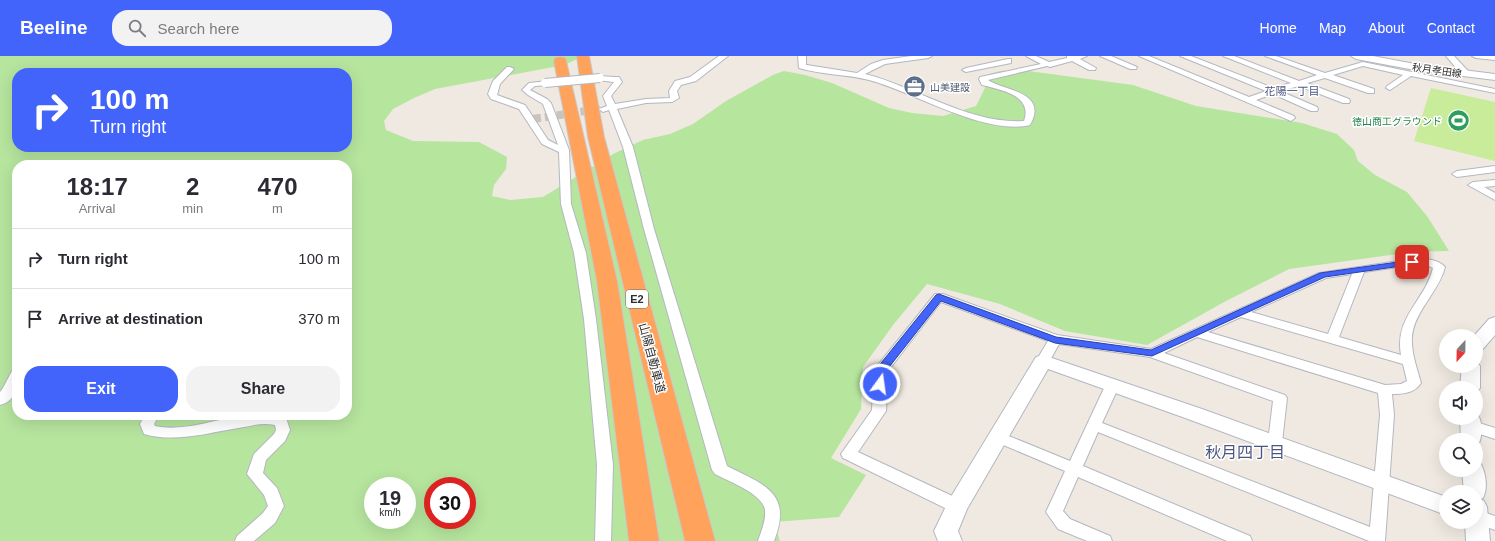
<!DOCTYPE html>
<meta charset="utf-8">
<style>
:root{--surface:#fff;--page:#f2f2f3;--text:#2b2b33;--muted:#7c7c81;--line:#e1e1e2;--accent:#4264fb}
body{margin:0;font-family:Helvetica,"Noto Sans JP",sans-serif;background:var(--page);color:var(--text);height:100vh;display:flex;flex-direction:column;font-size:15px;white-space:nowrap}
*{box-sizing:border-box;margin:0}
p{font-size:13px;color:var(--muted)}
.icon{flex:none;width:22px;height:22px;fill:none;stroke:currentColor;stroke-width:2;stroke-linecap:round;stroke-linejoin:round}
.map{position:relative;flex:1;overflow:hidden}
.details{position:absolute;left:12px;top:104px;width:340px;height:260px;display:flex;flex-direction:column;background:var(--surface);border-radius:16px;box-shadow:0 4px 16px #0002}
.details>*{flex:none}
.top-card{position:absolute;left:12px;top:12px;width:340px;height:84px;border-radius:16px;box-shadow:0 4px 16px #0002;background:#4264fb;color:#fff;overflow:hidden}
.needle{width:26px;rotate:202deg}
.fabs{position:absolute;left:1439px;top:273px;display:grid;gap:8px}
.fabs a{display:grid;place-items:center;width:44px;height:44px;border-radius:50%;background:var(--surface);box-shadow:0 4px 16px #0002;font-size:20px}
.speed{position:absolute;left:364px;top:421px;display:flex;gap:8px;font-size:20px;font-weight:700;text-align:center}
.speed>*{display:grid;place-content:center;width:52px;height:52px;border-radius:50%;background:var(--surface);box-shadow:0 4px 16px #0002;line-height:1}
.speed small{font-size:10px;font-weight:400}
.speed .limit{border:6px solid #d22;background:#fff;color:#111}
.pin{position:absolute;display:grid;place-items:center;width:34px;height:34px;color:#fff;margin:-17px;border-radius:8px;box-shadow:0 2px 6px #0006}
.me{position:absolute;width:44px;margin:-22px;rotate:14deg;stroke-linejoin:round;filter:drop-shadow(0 0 3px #0008)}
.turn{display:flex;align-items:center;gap:14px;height:84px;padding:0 12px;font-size:18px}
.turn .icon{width:52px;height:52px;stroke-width:2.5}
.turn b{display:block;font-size:28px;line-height:34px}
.eta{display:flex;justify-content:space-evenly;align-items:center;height:68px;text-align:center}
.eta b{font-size:24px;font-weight:600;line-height:28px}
.action{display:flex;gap:8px;margin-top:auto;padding:8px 12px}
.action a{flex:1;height:46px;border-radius:16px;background:var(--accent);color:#fff;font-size:16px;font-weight:600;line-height:46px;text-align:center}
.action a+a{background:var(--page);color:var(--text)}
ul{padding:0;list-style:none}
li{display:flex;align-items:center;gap:12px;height:60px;padding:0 12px;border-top:1px solid var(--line)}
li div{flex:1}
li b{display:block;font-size:15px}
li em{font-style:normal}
header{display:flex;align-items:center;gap:24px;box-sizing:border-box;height:56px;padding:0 20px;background:var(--accent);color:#fff}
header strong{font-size:19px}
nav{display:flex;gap:22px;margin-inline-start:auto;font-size:14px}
.search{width:280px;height:36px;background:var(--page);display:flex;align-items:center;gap:10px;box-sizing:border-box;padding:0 14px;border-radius:16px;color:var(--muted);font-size:15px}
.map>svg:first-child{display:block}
.green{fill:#b6e59e;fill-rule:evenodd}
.pitch{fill:#c9ec9a}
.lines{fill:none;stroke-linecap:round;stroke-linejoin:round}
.street-tunnel{stroke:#c8c4bd;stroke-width:8;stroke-dasharray:8 4;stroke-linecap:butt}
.street-casing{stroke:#b4b7c1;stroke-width:2}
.secondary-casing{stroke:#b4b7c1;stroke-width:2}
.highway-casing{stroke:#c9c9c9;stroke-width:2}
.street{fill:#fff;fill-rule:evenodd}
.secondary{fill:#fff;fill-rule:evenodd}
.highway{fill:#ffa35c;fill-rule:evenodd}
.street-bridge-casing{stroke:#b4b7c1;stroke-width:10;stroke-linecap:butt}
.street-bridge{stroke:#fff;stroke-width:8}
.route{fill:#4264fb;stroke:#2b41a3}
.labels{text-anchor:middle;stroke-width:3;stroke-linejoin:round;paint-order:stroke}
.far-street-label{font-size:10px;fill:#2e2e2e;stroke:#fff}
.far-service-label{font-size:10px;fill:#4e5e75;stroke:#fff;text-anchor:start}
.far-leisure-label{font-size:10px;fill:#27864d;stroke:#fff;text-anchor:end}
.far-neighbourhood-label{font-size:11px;fill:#4d5680;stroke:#fff}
.shield{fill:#fff;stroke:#6d6d6d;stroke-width:1}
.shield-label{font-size:11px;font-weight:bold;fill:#2e2e2e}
.street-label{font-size:12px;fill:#2e2e2e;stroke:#fff}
.near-neighbourhood-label{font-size:16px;fill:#4d5680;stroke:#fff}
</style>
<header>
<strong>Beeline</strong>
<div class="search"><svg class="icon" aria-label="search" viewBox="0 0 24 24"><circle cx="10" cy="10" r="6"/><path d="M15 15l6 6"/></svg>Search here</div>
<nav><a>Home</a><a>Map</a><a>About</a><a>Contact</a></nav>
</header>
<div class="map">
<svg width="1495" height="485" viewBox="0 0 1495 485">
<rect width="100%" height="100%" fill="#efe9e1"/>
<path class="green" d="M0 0H584L564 9 435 33 414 42 393 53 384 65 386 74 413 85 479 86 507 101 506 113 494 129 492 140 510 144 543 141 615 97 643 84 670 78 693 68 726 45 773 19 784 15 805 19 832 27 889 52 912 57 943 60 976 50 985 32 989 18 1000 15 1021 14 1133 29 1196 50 1302 67 1337 78 1354 94 1358 105 1375 119 1407 136 1427 160 1449 195 1412 196 1289 213 1226 245 1147 289 1065 275 1000 248 927 228 893 269 863 311 861 353 831 402 866 419 839 461 774 466 780 485H0ZM17 17H347V91H17ZM17 109H347V359H17ZM373 430H407V464H373ZM433 430H467V464H433Z"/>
<polygon class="pitch" points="1431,32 1495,46 1495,105 1414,85"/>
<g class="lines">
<polyline class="street-tunnel" points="533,63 600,53"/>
<defs>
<g id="street">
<path d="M719 0H728L696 25 681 29 677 35 679 42 672 46 646 47 617 53 633 91 654 173 727 410C764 429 793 436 774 485H758C761 476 766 465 765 454 763 438 728 425 715 418L712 414 644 173 623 91 609 54 603 56 599 53 607 50 603 40 614 26 597 24V20L616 21H619L622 26 611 40 615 48 646 43 670 42 669 35 675 25 690 21Z"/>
<path d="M798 0H806V9H807L857 17 871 8 883 4 911 0H932L928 2 885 8 865 18C917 31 968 68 1024 65 1033 39 1001 34 982 29L979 23 980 21 1041 8 1026 0H1036L1049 6 1067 2V0H1087L1080 3 1096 12 1095 14H1089L1072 5 1050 11 1047 10 988 24C1003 35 1049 35 1030 69 985 80 914 36 869 24 846 18 822 19 799 12Z"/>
<polygon points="1100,0 1111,0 1137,11 1136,13 1130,13"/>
<polygon points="1139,0 1149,0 1249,41 1266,35 1180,0 1191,0 1273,32 1291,27 1223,0 1234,0 1299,25 1317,19 1265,0 1276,0 1325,17 1363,6 1495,33 1495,37 1411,20 1390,34 1386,32 1387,30 1403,19 1363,10 1333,19 1374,33 1374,37 1368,37 1325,22 1307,27 1349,43 1350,45 1349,47 1343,47 1299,30 1280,35 1317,51 1318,53 1317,55 1311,55 1273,38 1256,44 1294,60 1295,62 1291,65"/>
<polygon points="1446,0 1454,0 1469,16 1469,20 1463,20"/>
<polygon points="1472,0 1495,0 1495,4 1476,2"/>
<polygon points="1008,3 1011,3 1011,7 966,16 962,14 966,12"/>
<polygon points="507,11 510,11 514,13 500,28 497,39 525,49 548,84 558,89 543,48 528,39 522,34 529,27 548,25 548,29 535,30 530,34 547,43 551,47 569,94 571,148 586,197 596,263 613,409 611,485 595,485 597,409 584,263 574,197 561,148 559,96 542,88 519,53 491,43 488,38 493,25"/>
<polygon points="1495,110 1495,116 1457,121 1452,118 1457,115"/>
<polygon points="1495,124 1495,130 1484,131 1495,137 1495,144 1468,129 1473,126"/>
<path d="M1412 203C1423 203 1437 202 1445 211 1439 236 1414 255 1412 281 1411 297 1417 312 1421 327 1415 337 1403 338 1392 338L1394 359 1385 485H1369L1098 376 1083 410 1250 480 1252 485H1227L1078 421 1063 455 1070 463 1110 480 1112 485H1087L1058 473 1046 456 1065 415 994 385 992 381 994 377 999 376 1070 405 1106 328 1108 325 1113 323 1118 325 1120 328 1102 367 1370 471 1380 359 1378 337 1197 281 1164 297 1285 339 1287 342 1282 386 1280 390 1275 391 1270 390 1268 386 1273 345 1150 301 1059 288 1048 308 1043 309 1038 308 1036 305 1048 285 941 246 888 315 886 355 858 396 963 445 965 450 963 455 957 456 951 455 843 402 841 398 872 354 874 314 935 238H943L1057 279 1151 293 1319 217ZM1412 209H1426L1433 212C1425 245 1394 261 1401 299L1339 281 1364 216ZM1352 218 1328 278 1251 256 1326 222ZM1241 261 1403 308 1407 325 1401 328 1385 329 1208 276Z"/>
<path d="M17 313C17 329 18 344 0 349V336L3 332 12 315Z"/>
<path d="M145 359H159L154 368 155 370C198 379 245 347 286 362L290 374 285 385 266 404 263 417 277 432 284 450 275 467 254 485H235L237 480 263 457 268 450 264 439 247 418 254 398 274 378 276 374 275 369C262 366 250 370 238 372 207 377 175 387 144 378L140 368Z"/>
<polygon points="1470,364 1495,372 1495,383 1465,373 1463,369 1465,365"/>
<polygon points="1477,454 1495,460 1495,474 1472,466 1476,466"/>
</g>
<g id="secondary">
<polygon points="1351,0 1373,0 1415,8 1495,18 1495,24 1415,14 1356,3"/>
<polygon points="1495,261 1495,279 1482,294 1476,296 1476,280 1474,280 1489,263"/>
<polygon points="1043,299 1202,353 1446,441 1446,459 1188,363 1048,313 967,453 958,475 962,485 938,485 934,475 949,444 1036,301"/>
<polygon points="1476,305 1480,310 1480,332 1476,337 1476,332 1460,332 1462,310 1476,310"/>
<path d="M1476 357C1483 363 1483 381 1478 389L1476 390V384H1461L1460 362H1476Z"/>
<path d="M1476 407 1481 408C1486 418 1488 432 1483 442L1480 443 1484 445 1487 451 1490 485H1466L1465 466H1476V436H1464L1462 414H1476Z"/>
</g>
<g id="highway">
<polygon points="577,0 589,0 604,81 715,485 685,485 588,81"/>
<polygon points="560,1 565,2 566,5 617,225 659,485 629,485 597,225 554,5 555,2"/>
</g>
</defs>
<use href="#street" class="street-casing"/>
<use href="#secondary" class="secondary-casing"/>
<use href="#highway" class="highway-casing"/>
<use href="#street" class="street"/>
<use href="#secondary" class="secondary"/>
<use href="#highway" class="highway"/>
<defs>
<polyline id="street-bridge" points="545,27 600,22"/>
</defs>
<use href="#street-bridge" class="street-bridge-casing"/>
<use href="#street-bridge" class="street-bridge"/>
</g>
<polygon class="route" points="1412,204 1415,204 1417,206 1415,208 1325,221 1152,300 1055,287 941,245 886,315 884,330 877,330 875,328 877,312 936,239 939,238 1056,281 1151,294 1320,217"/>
<defs>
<symbol id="office-disc" viewBox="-11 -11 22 22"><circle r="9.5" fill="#5c6f8a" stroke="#fff"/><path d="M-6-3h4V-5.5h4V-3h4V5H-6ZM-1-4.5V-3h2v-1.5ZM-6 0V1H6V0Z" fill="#fff"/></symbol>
<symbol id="stadium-disc" viewBox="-11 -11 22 22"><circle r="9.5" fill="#2e9e5b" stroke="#fff"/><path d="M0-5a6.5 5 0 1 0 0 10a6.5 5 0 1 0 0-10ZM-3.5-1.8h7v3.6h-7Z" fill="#fff"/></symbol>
</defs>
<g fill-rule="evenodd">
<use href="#office-disc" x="902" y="18" width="25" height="25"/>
<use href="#stadium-disc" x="1446" y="52" width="25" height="25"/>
</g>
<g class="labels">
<g class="far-street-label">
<text transform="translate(1437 14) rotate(8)" y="4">秋月孝田線</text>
</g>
<g class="far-service-label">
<text x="930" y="35">山美建設</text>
</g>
<g class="far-leisure-label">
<text x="1442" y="69">徳山商工グラウンド</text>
</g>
<g class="far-neighbourhood-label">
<text x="1292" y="39">花陽一丁目</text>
</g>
<rect class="shield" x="626" y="234" width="22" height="18" rx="3"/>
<g class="shield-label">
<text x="637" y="247">E2</text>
</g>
<g class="street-label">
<text transform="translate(652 302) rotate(75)" y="4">山陽自動車道</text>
</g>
<g class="near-neighbourhood-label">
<text x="1245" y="402">秋月四丁目</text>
</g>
</g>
</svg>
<div class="fabs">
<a><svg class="needle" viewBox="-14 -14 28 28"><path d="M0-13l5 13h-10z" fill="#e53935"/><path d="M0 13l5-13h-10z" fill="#7c7c81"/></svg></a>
<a><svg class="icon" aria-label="sound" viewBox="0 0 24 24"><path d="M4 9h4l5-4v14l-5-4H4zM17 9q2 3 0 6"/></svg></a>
<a><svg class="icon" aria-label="search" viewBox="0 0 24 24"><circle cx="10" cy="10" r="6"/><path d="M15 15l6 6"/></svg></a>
<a><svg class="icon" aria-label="layers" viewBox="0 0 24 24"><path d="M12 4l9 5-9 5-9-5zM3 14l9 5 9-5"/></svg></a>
</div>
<div class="speed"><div>19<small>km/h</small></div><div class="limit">30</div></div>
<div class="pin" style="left:1412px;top:206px;background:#d93025"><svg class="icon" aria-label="arrive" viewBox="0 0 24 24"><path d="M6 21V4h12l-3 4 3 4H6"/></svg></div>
<svg class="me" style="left:880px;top:328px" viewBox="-20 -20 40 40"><circle r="17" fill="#4264fb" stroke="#fff" stroke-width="3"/><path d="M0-11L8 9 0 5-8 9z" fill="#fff"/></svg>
<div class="top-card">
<div class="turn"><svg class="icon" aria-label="right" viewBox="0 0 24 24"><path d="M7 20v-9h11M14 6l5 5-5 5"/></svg><div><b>100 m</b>Turn right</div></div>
</div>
<section class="details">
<div class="eta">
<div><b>18:17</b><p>Arrival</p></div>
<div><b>2</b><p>min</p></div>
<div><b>470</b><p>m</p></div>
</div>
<ul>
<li><svg class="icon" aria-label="right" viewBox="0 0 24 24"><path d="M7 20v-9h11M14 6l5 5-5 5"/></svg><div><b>Turn right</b></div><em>100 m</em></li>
<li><svg class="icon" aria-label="arrive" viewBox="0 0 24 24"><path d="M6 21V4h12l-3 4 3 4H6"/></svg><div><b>Arrive at destination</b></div><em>370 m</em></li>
</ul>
<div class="action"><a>Exit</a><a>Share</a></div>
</section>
</div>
